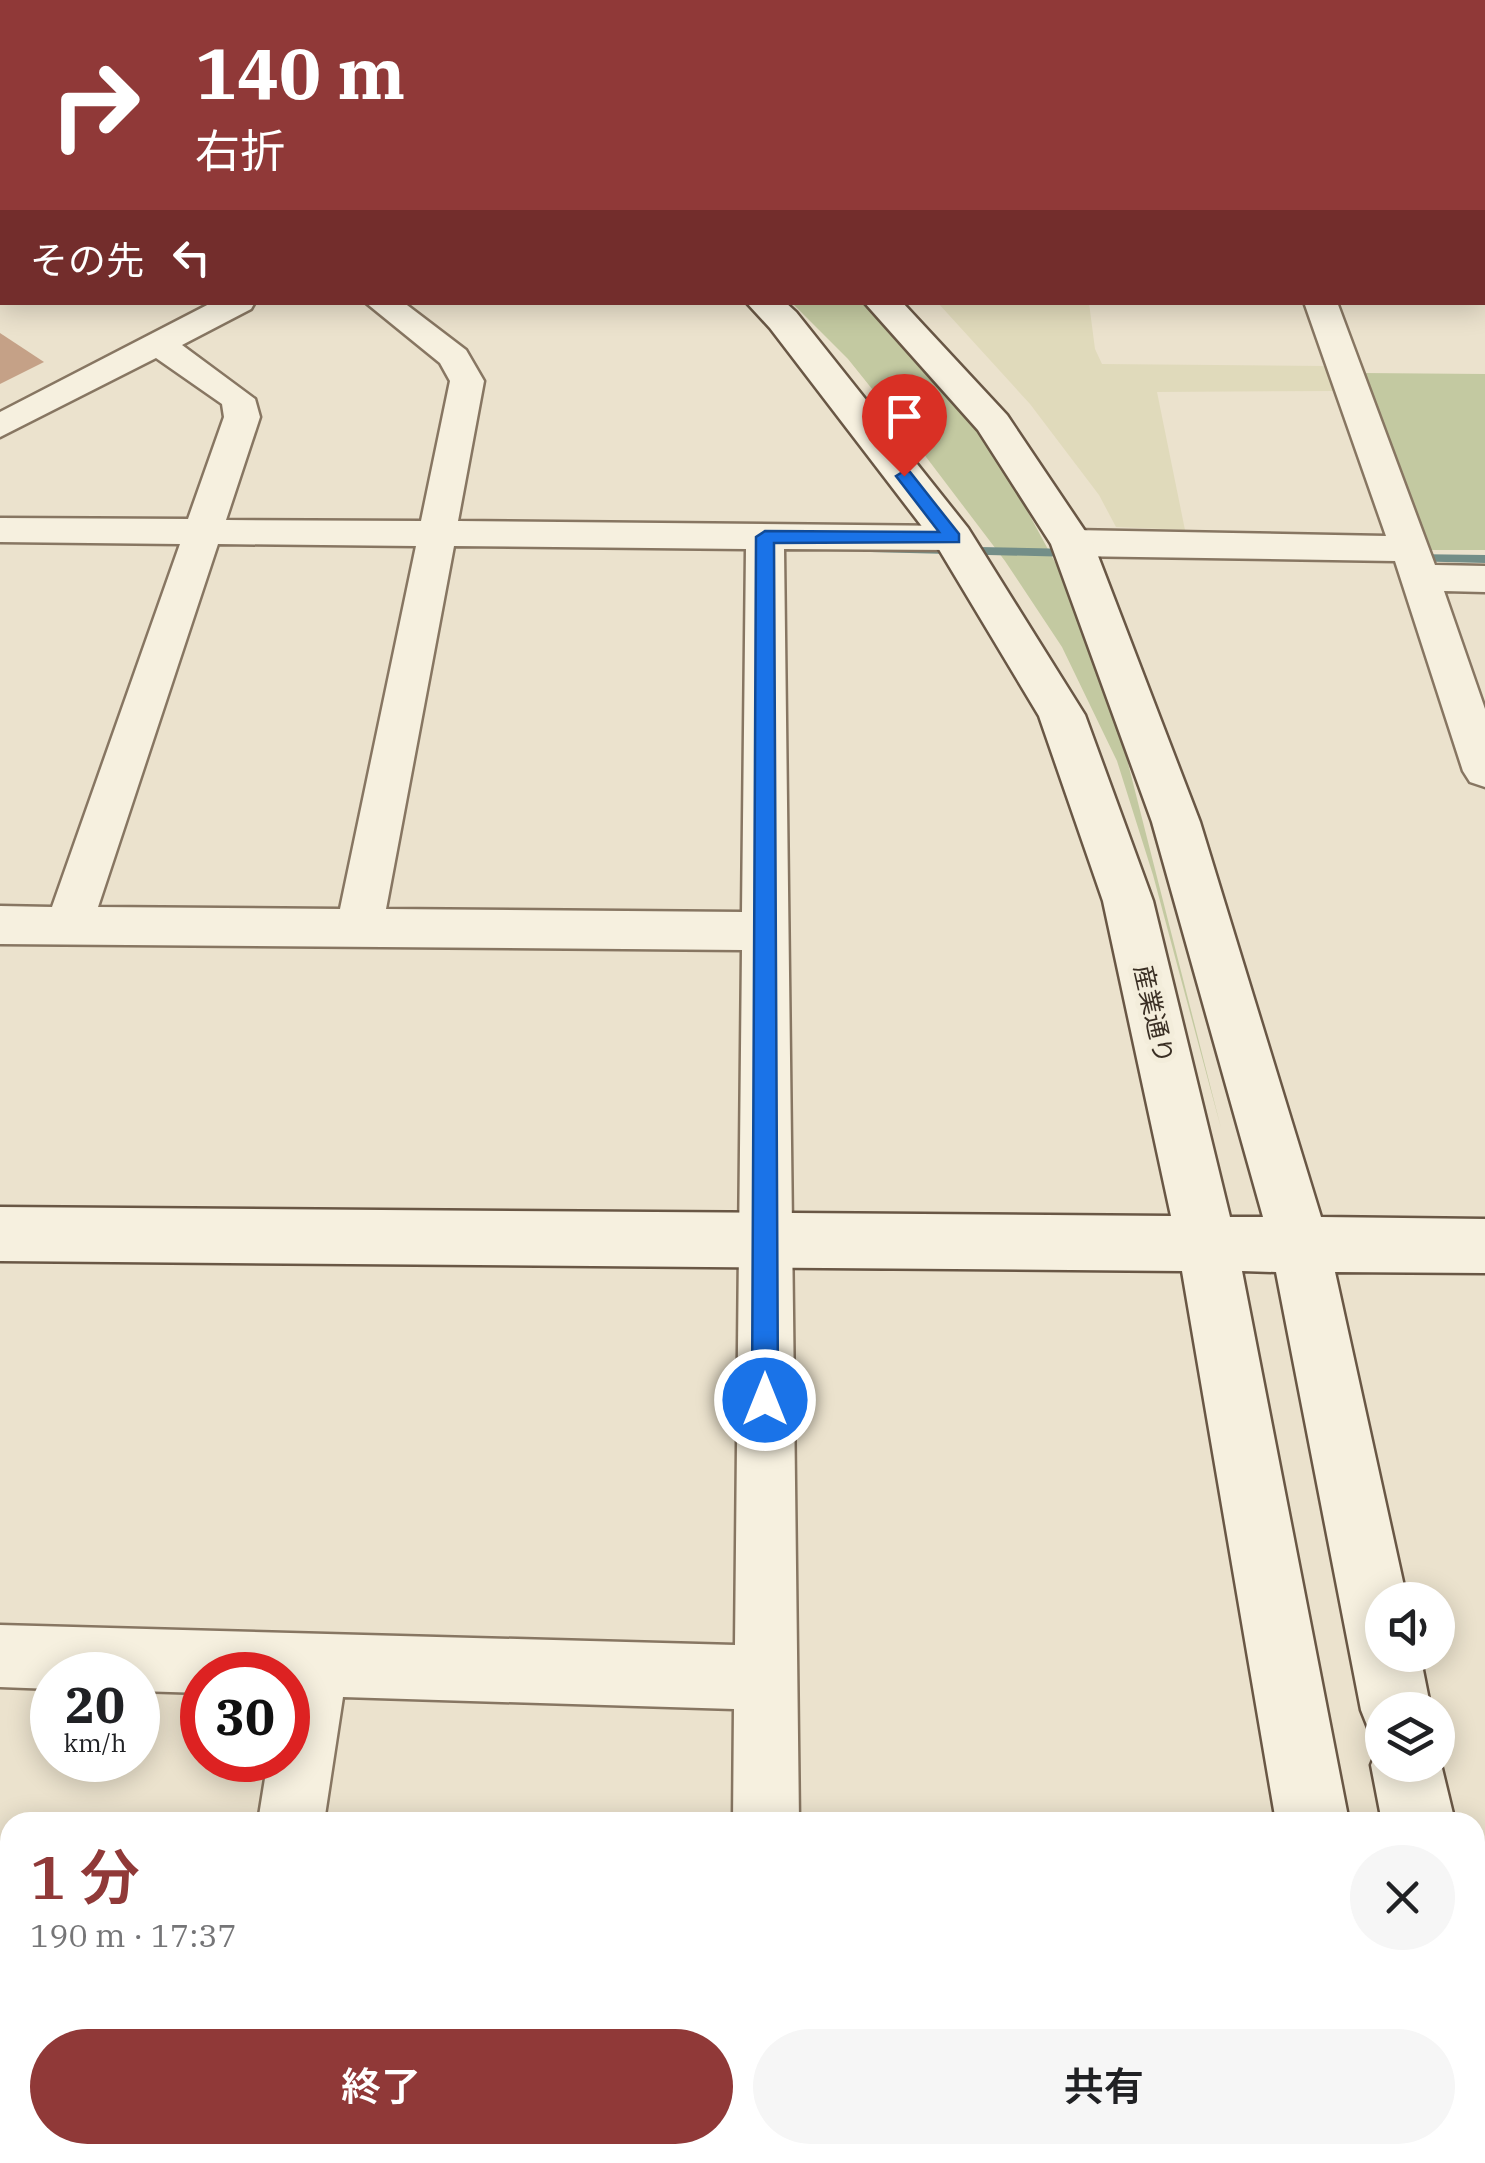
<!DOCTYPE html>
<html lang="ja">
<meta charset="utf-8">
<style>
:root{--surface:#fff;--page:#f6f6f6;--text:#202124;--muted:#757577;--accent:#903938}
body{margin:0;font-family:"IBM Plex Serif","Noto Sans JP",serif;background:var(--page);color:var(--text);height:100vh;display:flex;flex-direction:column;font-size:38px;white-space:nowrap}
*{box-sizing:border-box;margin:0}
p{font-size:32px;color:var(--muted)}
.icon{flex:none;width:55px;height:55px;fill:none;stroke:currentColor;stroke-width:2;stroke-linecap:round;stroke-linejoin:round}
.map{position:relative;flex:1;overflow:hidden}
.panel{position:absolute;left:0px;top:1812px;width:1485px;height:352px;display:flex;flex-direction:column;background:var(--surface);border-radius:30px 30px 0 0;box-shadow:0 5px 25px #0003}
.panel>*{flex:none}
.guide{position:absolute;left:0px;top:0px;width:1485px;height:305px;box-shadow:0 5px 25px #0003;background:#903938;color:#fff;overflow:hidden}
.controls{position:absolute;left:1365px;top:1582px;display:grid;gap:20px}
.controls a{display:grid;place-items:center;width:90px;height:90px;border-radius:50%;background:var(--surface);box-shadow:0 5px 25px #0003;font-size:50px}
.speed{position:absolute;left:30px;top:1652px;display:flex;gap:20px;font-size:50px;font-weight:700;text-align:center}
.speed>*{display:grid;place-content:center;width:130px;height:130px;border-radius:50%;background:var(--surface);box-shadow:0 5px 25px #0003;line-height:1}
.speed small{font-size:25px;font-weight:400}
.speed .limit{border:15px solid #d22;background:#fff;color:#111}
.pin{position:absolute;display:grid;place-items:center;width:85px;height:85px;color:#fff;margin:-102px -42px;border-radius:50% 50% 50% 0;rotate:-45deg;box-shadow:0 0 10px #0007}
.pin .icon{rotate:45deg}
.me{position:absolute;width:110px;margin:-55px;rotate:0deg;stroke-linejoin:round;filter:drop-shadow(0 0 8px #0008)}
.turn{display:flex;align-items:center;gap:35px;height:210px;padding:0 30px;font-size:45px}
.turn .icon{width:130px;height:130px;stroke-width:2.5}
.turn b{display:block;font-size:70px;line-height:85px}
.then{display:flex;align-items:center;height:95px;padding:0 30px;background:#0003;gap:20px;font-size:38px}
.round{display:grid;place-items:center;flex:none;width:105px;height:105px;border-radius:52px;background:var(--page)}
.head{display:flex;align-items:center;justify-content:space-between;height:170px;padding:0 30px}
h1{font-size:60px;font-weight:600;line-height:75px;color:var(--accent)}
.primary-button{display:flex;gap:20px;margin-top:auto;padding:20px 30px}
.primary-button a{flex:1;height:115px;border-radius:60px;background:var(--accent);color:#fff;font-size:40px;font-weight:600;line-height:115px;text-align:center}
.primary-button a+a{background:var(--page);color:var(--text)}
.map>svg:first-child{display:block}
.farmland{fill:#e0dabb}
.green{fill:#c3c9a1}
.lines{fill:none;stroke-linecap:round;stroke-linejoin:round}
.stream{fill:#738e88;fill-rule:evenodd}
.river{fill:#acc1bb;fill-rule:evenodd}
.building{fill:#c5a187}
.street-casing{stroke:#877662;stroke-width:5}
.secondary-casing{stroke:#695745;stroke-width:5}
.primary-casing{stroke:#564535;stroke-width:60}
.street{fill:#f6f0df;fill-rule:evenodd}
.secondary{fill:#f6f0df;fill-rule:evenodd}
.primary{stroke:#e9d6aa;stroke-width:55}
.route{fill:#1a73e8;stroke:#114b97;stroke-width:2.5}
.labels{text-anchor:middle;stroke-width:10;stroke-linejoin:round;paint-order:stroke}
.street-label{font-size:25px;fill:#392e23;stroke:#f3eddb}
</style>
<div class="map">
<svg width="1485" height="2163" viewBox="0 0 1485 2163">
<rect width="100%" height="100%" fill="#ebe2cd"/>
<polygon class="farmland" points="938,303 1089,303 1095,349 1102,364 1324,366 1335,391 1157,392 1185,530 1116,527 1099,495 1030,404"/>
<g class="green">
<polygon points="792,303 871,303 982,427 1057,566 1120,732 1221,1128 1153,875 1117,761 1062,647 1005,561 917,445 848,359"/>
<polygon points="1362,373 1485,374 1485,550 1428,550"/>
</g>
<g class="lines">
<g class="stream">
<polygon points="875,545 1074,549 1081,553 1074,557 870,552 868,549"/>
<polygon points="1410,554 1485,555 1485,563 1405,561 1405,555"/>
</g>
<g class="river">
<polygon points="1234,0 1303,0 1304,2 1235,2"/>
<polygon points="1482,11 1485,11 1485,43 1482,42"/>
</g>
</g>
<polygon class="building" points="0,333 44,362 0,384"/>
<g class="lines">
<defs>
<g id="street">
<polygon points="1034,0 1073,0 1074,2 1036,2"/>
<polygon points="1396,0 1443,0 1444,2 1398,2"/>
<polygon points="1482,0 1485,1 1485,17 1482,2 1473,2"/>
<rect x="1482" y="46" width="3" height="16"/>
<rect x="1482" y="220" width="3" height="18"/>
<path d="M213 302H255L251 309 182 345 255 399 260 417 226 520 421 521 450 381 440 363 365 302H403L466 350 484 381 458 521 953 526 966 529 972 538 966 547 953 550 784 549 799 1822H733L734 1709 343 1697 324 1822H258L268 1760H288V1675H202V1693L138 1691V1675H52V1689L0 1687V1625L735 1645 742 950 0 944V906L52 907 180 544 0 542V518L188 519 224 417 222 404 156 358 0 437V412ZM218 544 416 546 340 909 98 907ZM454 546 746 549 742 912 386 909Z"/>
<polygon points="1304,302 1337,302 1435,565 1485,566 1485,592 1444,591 1485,709 1485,787 1470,782 1463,771 1395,561 1072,556 1059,552 1053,543 1059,534 1072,530 1386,536"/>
<polygon points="200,2155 274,2155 273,2163 199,2163"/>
<rect x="728" y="2155" width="74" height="8"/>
</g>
<g id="secondary">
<polygon points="371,0 402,0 403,2 372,2"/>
<polygon points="746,302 785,302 796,312 968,528 1085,715 1153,901 1230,1217 1263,1217 1152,822 1051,544 978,430 864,302 902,302 1007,415 1093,543 1200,822 1321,1217 1485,1219 1485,1273 1335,1272 1407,1600 1382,1600 1382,1655 1420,1655 1431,1710 1382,1710 1382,1765 1438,1765 1438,1752 1455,1822 1382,1822 1371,1765 1382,1739 1371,1735 1361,1710 1276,1272 1242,1271 1349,1822 1276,1822 1182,1271 0,1261 0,1207 1171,1216 1103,901 1039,716 937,546 770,328"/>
<polygon points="1475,2052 1485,2056 1485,2163 1454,2163 1450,2155 1475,2155"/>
<polygon points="1333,2155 1415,2155 1417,2163 1335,2163"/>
</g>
<g id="primary">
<polyline points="472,2 478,0"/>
<polyline points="527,2 533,0"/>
<polyline points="0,242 2,240"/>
</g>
</defs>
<use href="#street" class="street-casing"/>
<use href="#secondary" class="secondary-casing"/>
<use href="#primary" class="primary-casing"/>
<use href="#street" class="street"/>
<use href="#secondary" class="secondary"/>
<use href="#primary" class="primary"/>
</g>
<polygon class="route" points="904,471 910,472 959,534 959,542 774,543 778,1400 774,1410 765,1413 756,1410 752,1400 756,537 765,531 939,532 896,476"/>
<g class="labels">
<g class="street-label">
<text transform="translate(1154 1014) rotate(77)" y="9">産業通り</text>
</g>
</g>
</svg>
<div class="controls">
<a><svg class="icon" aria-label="sound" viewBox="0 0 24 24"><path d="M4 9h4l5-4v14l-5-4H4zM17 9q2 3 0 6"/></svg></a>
<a><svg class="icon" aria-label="layers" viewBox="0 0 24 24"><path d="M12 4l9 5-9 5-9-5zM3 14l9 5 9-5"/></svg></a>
</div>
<div class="speed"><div>20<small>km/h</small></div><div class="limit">30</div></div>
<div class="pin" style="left:904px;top:476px;background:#d93025"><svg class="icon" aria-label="arrive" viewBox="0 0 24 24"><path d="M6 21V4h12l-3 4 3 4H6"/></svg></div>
<svg class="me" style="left:765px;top:1400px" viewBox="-20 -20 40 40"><circle r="17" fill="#1a73e8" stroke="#fff" stroke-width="3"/><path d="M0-11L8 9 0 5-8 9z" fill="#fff"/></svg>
<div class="guide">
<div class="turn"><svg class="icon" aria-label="right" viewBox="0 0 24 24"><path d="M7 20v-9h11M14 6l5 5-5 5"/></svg><div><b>140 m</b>右折</div></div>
<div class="then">その先<svg class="icon" aria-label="left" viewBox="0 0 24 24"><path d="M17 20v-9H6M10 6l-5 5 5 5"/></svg></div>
</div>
<section class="panel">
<div class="head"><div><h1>1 分</h1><p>190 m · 17:37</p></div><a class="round"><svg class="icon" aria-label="close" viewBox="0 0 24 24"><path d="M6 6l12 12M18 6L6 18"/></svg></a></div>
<div class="primary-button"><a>終了</a><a>共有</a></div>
</section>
</div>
